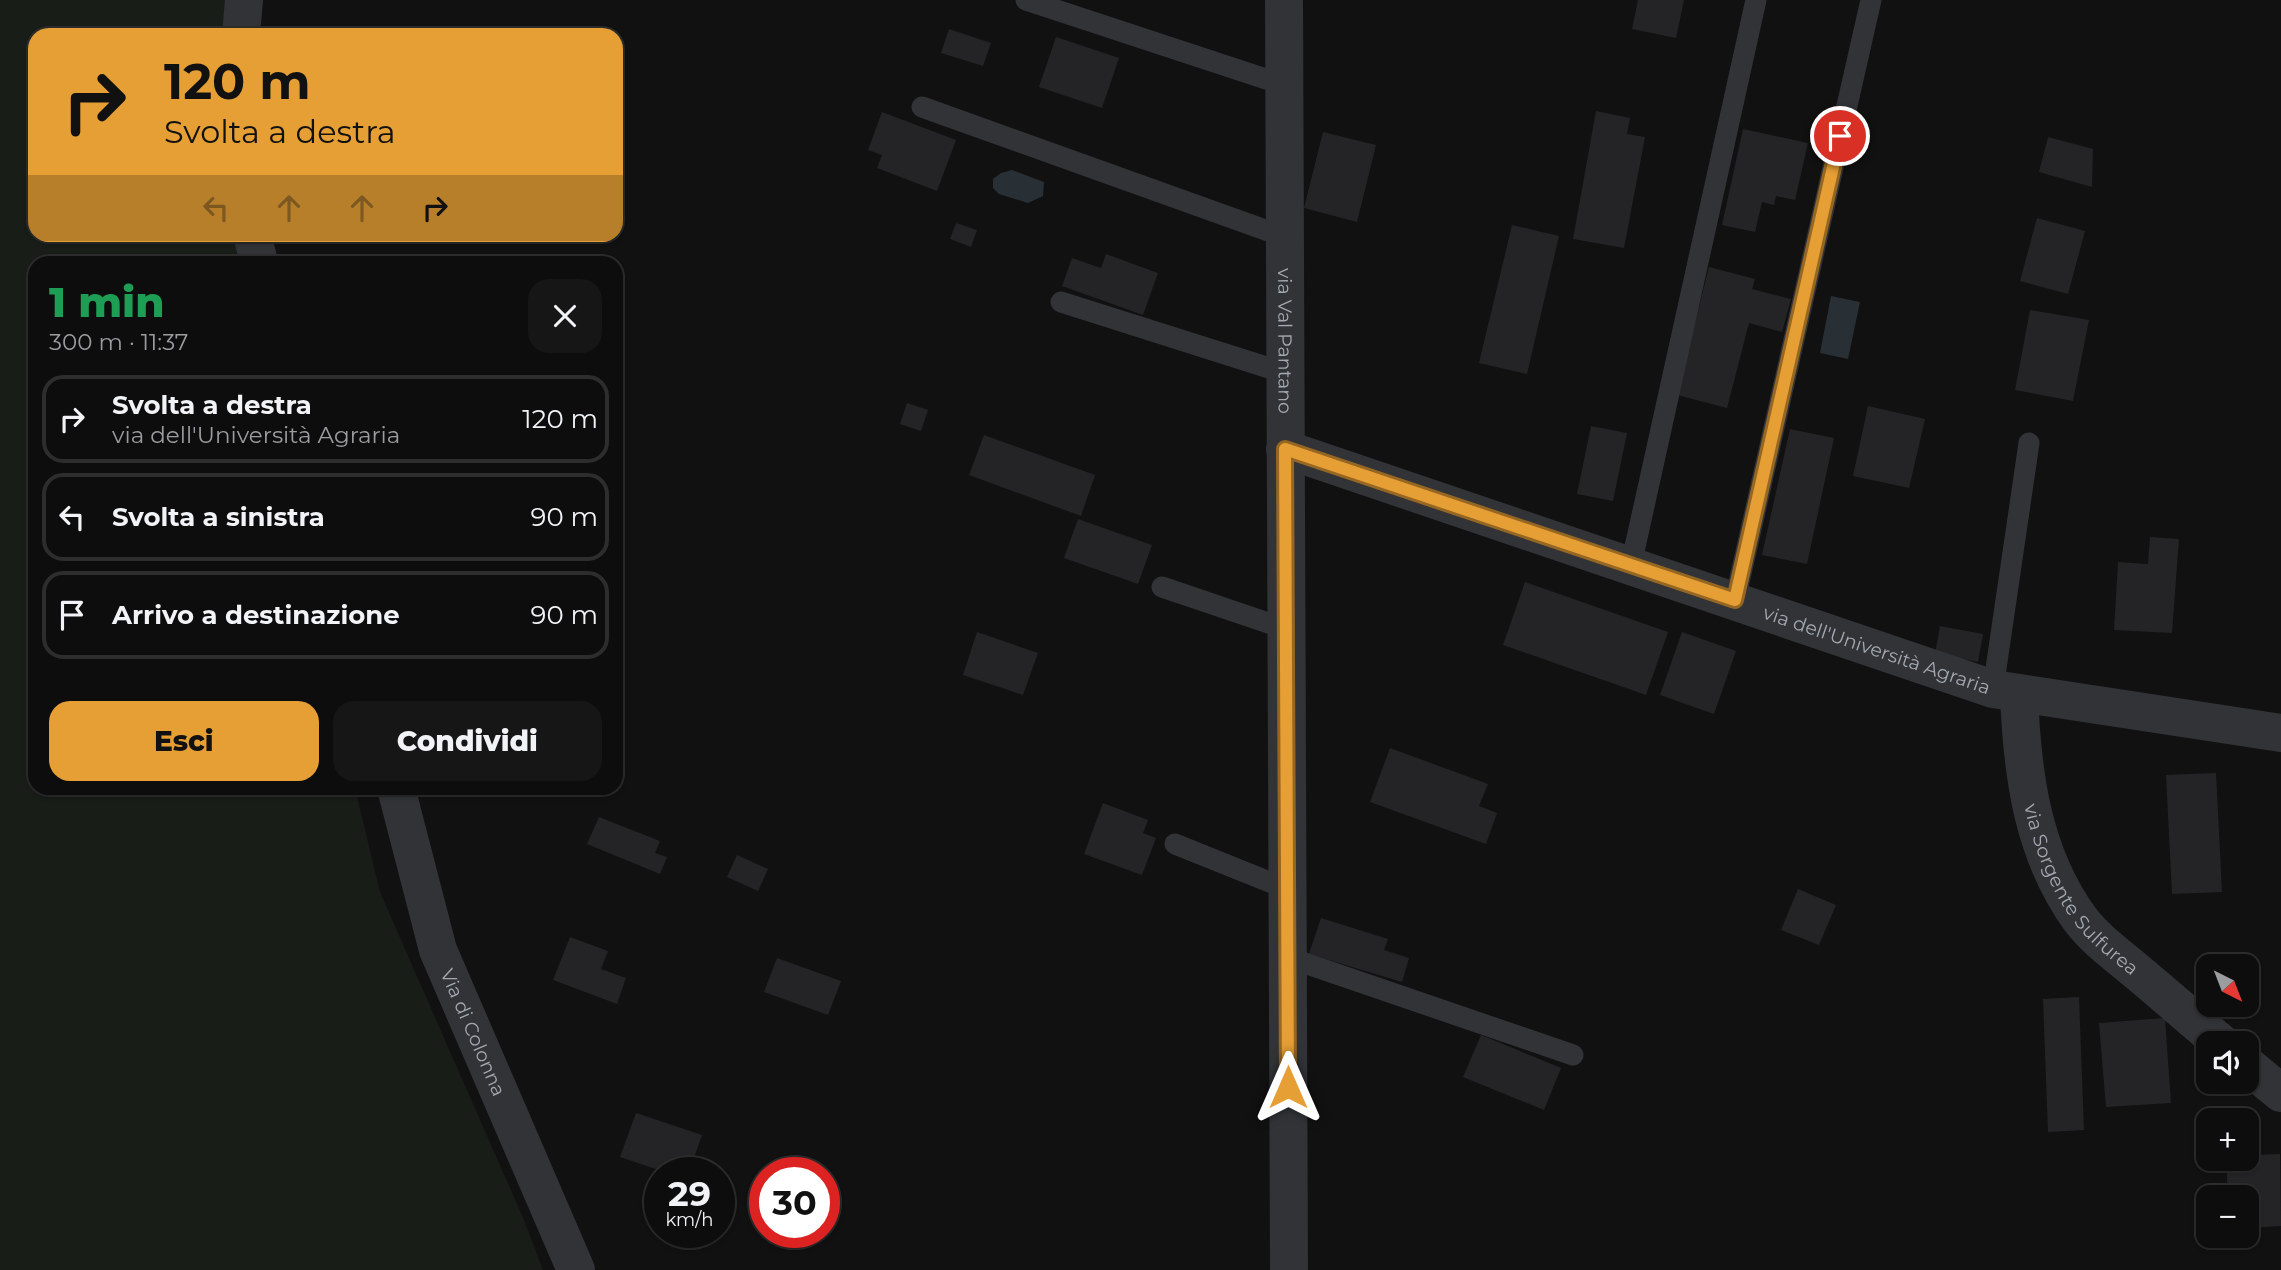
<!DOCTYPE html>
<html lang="it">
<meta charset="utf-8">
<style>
:root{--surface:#0d0d0e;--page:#161617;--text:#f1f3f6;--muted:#9a9c9e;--line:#2d2d2e;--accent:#e69f35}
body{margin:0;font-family:Montserrat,sans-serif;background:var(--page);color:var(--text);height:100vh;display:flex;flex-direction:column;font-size:26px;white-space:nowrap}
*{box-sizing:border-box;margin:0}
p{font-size:23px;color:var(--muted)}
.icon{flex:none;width:38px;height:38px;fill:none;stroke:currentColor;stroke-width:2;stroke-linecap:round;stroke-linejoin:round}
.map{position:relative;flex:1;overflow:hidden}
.drawer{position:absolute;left:28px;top:256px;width:595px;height:539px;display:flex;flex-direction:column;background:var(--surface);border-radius:21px;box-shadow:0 2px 5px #0004,0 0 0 2px var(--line)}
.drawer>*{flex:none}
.top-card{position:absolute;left:28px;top:28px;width:595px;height:214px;border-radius:21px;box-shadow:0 2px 5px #0004,0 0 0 2px var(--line);background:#e69f35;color:#111;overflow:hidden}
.needle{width:46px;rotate:138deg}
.controls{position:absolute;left:2196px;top:954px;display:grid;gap:14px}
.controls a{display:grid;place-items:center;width:63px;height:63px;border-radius:14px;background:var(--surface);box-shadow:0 2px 5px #0004,0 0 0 2px var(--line);font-size:35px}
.speed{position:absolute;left:644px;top:1157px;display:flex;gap:14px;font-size:35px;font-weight:700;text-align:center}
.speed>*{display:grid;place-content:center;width:91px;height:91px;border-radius:50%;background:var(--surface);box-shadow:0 2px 5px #0004,0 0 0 2px var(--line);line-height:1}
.speed small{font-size:18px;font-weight:400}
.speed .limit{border:10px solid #d22;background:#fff;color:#111}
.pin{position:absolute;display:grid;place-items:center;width:60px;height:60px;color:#fff;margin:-30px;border:4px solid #fff;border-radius:50%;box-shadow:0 2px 7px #0007}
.me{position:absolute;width:77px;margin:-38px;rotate:0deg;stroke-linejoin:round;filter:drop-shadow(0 0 5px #0008)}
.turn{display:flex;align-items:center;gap:24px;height:147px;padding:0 21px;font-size:32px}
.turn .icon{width:91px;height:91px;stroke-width:2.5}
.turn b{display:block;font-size:49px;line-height:60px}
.lanes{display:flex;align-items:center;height:66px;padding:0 21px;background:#0003;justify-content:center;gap:35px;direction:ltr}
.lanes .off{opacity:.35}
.round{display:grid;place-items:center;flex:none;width:74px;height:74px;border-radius:21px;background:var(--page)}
.overview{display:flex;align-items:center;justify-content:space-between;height:119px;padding:0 21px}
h1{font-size:42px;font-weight:800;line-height:52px;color:#1e9e55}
.cta{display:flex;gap:14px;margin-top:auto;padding:14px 21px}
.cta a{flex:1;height:80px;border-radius:21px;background:var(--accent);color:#111;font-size:28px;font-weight:800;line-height:80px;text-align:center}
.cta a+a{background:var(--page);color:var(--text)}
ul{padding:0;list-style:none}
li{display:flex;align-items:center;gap:21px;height:88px;margin:0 14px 10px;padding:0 7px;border:4px solid var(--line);border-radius:21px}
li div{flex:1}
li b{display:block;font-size:26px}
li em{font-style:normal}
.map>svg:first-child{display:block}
.green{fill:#181d18}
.water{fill:#283035}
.building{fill:#242426}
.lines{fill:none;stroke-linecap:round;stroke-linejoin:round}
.service{stroke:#323337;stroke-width:21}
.minor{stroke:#323337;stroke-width:38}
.tertiary{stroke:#323337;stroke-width:38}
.route-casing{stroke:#966722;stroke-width:18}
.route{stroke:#e69f35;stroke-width:12}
.labels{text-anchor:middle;stroke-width:7;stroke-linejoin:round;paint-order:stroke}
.street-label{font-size:19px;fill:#a3a9b2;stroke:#0c0c0d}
</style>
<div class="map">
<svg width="2281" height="1270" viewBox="0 0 2281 1270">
<rect width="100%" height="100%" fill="#111112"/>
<polygon class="green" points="0,0 227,0 229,35 35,35 35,234 243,235 245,262 35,262 35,788 355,788 380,892 524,1220 543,1270 0,1270"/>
<g class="water">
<polygon points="1012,170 1044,182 1043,196 1028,203 999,194 993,188 993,179 1001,173"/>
<polygon points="1831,296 1860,302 1848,359 1820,353"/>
</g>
<g class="building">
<polygon points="1638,0 1684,0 1676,38 1632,29"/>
<polygon points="949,29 991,43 983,66 941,53"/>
<polygon points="1056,37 1119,58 1102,108 1039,87"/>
<polygon points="1596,111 1630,118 1627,134 1645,137 1624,248 1573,239"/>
<polygon points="882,112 956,140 937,191 877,168 882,155 868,150"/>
<polygon points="1743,129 1808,143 1795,200 1776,196 1774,205 1762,202 1755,232 1722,225"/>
<polygon points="1323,132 1376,145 1357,222 1304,208"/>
<polygon points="2048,137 2093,149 2092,187 2039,172"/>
<polygon points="2037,218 2085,231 2068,294 2020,281"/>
<polygon points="956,223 977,230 971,247 950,239"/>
<polygon points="1512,225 1559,236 1527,374 1479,363"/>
<polygon points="1106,254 1158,273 1143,315 1062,286 1072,258 1101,268"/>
<polygon points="1709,267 1755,279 1752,289 1791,299 1782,332 1749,323 1727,408 1677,395"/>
<polygon points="2030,310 2089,320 2073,401 2015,390"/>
<polygon points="907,403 928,410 921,431 900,424"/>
<polygon points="1868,406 1925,419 1909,488 1853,476"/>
<polygon points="1591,426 1627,433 1613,501 1577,494"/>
<polygon points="1790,429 1834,438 1807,564 1762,555"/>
<polygon points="984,435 1095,475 1081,516 969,475"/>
<polygon points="1078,519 1152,545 1138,584 1064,558"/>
<polygon points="2150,537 2179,539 2172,633 2114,630 2118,562 2148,564"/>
<polygon points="1525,582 1668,632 1646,695 1503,645"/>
<polygon points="1940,626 1983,634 1978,662 1935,654"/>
<polygon points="977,632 1038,653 1023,695 963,675"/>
<polygon points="1682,632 1736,651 1714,714 1660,695"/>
<polygon points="1390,748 1488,784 1479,806 1497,813 1486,844 1370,802"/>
<polygon points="2216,773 2222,892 2172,894 2166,775"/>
<polygon points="1103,803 1148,820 1143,833 1156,838 1142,875 1084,854"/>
<polygon points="599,817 660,841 655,853 667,857 660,874 587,844"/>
<polygon points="737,855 768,869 758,891 727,877"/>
<polygon points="1798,889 1836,905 1819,945 1781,930"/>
<polygon points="1321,918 1388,939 1384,950 1409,958 1402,982 1309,954"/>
<polygon points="570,937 608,951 601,969 626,978 617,1004 553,980"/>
<polygon points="777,958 841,981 828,1015 764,992"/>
<polygon points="2079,997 2084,1130 2048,1132 2043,999"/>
<polygon points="2165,1018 2171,1103 2106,1107 2099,1023"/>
<polygon points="1481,1035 1561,1068 1544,1110 1463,1077"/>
<polygon points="636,1113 702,1135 689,1172 665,1172 620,1157"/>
<polygon points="2247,1137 2253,1137 2254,1155 2280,1154 2281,1226 2247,1228 2247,1197 2228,1197 2226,1158 2247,1158"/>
</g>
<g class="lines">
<g class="service">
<polyline points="1026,0 1284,85"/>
<polyline points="922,107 1285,237"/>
<polyline points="1061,302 1285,373"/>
<polyline points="1631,565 1756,0"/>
<polyline points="1162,587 1286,629"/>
<polyline points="1735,600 1871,0"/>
<polyline points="1993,689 2029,443"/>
<polyline points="1175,844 1287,889"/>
<polyline points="1287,957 1573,1055"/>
</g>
<g class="minor">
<path id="s1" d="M1284 0 1289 1270"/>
<path id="s2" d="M1285 449 1993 689 2281 733"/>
<path id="s3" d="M2019 694C2022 773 2032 853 2080 919 2095 939 2116 954 2135 970 2164 994 2192 1019 2221 1043"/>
<polyline points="2247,1065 2281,1093"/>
</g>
<g class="tertiary">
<polyline points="241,35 244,0"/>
<polyline points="252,234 259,262"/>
<path id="s4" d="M396 788 438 950 576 1270"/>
</g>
</g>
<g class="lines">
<defs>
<polyline id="route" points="1288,1087 1285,449 1735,600 1840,136"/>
</defs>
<use href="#route" class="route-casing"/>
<use href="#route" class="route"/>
</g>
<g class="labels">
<g class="street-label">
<text dy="7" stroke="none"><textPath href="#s1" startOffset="341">via Val Pantano</textPath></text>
<text dy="7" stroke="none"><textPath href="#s2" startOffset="625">via dell'Università Agraria</textPath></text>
<text dy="7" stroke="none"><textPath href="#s3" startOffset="212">via Sorgente Sulfurea</textPath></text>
<text dy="7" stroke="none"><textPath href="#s4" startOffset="257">Via di Colonna</textPath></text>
</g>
</g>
</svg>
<div class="controls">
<a><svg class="needle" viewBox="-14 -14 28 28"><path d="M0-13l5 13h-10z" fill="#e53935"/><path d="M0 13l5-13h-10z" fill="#9a9c9e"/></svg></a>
<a><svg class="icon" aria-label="sound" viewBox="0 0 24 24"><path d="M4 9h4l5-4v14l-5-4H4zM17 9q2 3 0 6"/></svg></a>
<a>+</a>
<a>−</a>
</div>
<div class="speed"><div>29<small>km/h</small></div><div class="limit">30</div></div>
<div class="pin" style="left:1840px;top:136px;background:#d93025"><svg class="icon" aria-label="arrive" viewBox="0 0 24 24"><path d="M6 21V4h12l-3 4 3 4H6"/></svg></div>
<svg class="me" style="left:1288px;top:1087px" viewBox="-20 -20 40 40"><path d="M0-17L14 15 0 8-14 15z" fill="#e69f35" stroke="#fff" stroke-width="4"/></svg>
<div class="top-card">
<div class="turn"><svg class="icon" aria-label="right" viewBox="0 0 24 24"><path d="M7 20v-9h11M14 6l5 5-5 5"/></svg><div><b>120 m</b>Svolta a destra</div></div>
<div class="lanes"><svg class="icon off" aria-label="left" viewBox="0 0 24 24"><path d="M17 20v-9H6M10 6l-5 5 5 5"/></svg><svg class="icon off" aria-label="ahead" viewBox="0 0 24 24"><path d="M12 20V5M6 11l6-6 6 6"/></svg><svg class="icon off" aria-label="ahead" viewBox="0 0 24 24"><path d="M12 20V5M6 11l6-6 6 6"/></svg><svg class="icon" aria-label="right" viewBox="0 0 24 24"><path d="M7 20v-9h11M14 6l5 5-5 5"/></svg></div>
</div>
<section class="drawer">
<div class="overview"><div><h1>1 min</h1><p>300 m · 11:37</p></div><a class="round"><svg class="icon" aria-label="close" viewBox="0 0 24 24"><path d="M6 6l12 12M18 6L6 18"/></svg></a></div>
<ul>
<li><svg class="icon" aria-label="right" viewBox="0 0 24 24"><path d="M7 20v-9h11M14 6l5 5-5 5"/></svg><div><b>Svolta a destra</b><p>via dell'Università Agraria</p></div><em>120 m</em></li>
<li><svg class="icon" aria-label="left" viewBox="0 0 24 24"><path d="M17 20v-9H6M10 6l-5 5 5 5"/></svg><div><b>Svolta a sinistra</b></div><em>90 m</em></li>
<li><svg class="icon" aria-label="arrive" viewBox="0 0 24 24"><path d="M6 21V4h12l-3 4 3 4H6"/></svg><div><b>Arrivo a destinazione</b></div><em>90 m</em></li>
</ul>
<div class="cta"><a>Esci</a><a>Condividi</a></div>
</section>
</div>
